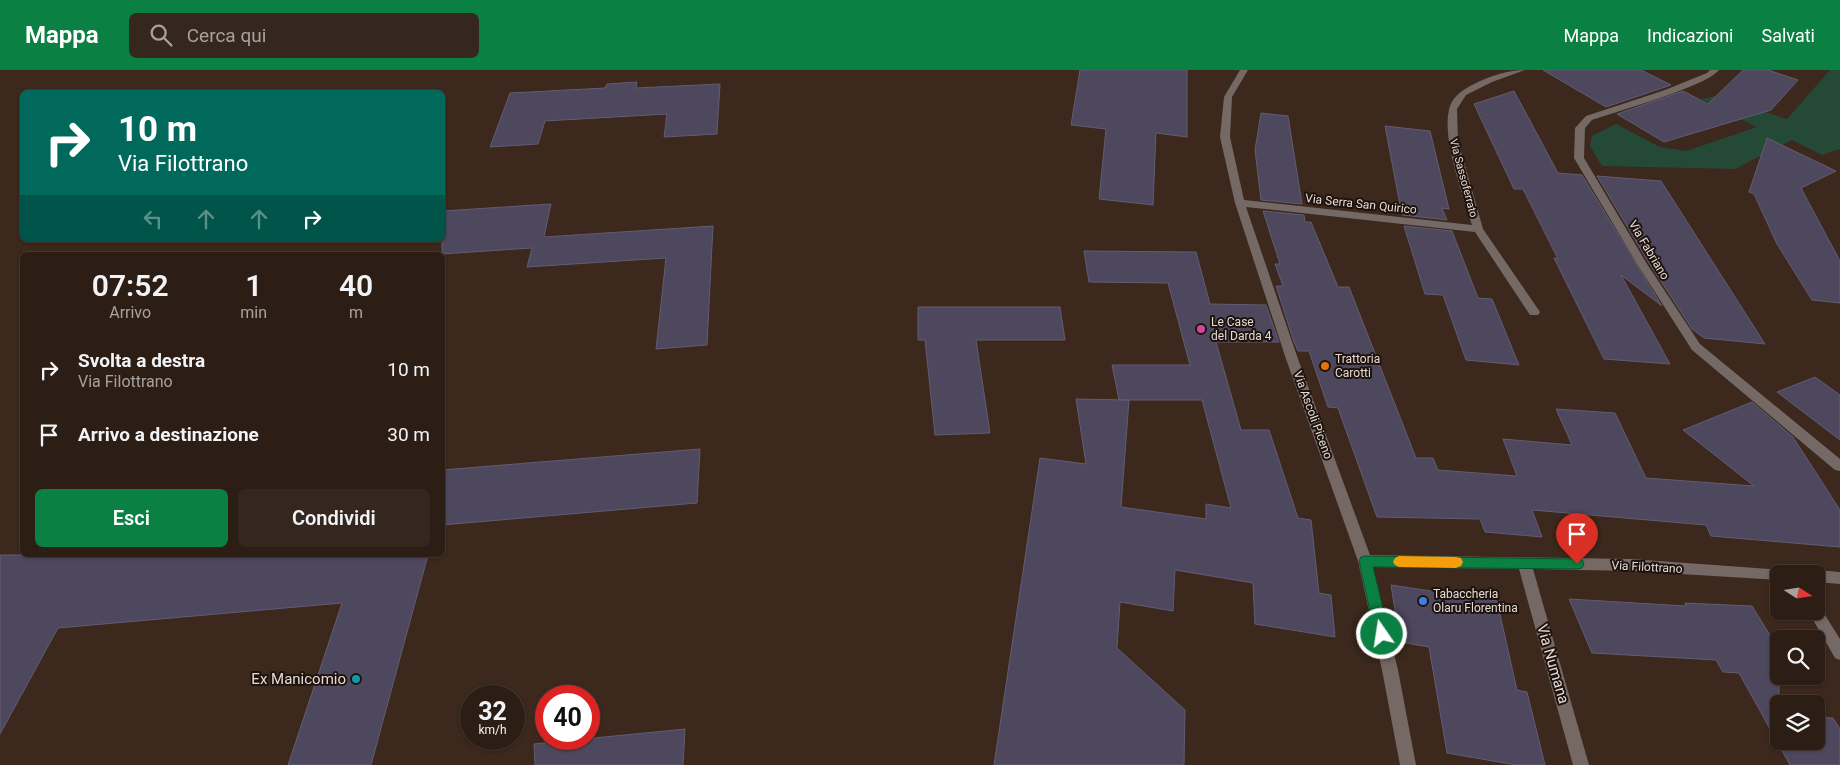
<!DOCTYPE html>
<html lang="it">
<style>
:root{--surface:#2d1e15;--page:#35271e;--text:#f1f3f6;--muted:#a7a2a0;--line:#483c34;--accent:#0b8043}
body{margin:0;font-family:Roboto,sans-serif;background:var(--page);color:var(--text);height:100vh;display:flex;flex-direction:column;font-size:19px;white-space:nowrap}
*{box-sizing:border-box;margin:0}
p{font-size:16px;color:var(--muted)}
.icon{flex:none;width:28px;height:28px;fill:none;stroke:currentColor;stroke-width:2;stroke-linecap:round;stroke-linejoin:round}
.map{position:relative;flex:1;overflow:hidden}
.sheet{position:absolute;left:20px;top:182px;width:425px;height:305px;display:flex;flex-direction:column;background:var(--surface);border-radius:8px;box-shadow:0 1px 4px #0004,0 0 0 1px var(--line)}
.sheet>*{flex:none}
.top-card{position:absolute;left:20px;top:20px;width:425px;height:152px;border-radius:8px;box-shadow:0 1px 4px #0004,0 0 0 1px var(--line);background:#00695c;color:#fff;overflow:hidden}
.needle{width:32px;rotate:102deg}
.fabs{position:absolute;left:1770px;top:495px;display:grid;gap:10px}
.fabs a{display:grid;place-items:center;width:55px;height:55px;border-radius:8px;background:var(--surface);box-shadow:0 1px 4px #0004,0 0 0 1px var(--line);font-size:25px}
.speed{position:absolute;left:460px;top:615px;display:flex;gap:10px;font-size:25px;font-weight:700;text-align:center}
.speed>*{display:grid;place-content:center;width:65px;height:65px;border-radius:50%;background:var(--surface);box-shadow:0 1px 4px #0004,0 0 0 1px var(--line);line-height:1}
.speed small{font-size:12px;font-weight:400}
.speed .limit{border:8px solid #d22;background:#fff;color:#111}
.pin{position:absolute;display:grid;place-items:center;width:42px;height:42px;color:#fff;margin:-51px -21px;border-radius:50% 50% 50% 0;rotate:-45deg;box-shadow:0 0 5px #0007}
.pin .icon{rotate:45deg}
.me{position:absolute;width:55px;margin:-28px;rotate:347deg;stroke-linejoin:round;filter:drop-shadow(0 0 4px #0008)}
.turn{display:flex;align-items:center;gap:18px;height:105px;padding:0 15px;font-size:22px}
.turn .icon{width:65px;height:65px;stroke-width:2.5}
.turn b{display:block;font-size:35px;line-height:42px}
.lanes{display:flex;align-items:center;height:48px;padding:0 15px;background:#0003;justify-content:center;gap:25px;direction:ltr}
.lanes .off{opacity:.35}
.eta{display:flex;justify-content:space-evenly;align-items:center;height:85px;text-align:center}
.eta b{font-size:30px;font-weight:600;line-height:35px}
.cta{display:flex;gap:10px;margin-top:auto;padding:10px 15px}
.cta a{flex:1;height:58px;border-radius:8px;background:var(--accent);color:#fff;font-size:20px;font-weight:600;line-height:58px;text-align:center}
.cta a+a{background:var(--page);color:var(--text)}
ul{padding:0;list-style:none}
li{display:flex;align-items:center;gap:15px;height:65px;padding:0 15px}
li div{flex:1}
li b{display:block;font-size:19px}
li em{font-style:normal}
header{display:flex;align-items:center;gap:30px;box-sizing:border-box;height:70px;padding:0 25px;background:var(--accent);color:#fff}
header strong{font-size:24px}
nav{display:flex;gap:28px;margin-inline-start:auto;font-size:18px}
.search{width:350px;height:45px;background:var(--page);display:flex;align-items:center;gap:12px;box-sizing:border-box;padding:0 18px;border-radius:8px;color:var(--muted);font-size:19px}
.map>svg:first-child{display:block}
.green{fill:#244a37}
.building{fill:#4e485e;stroke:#625c73}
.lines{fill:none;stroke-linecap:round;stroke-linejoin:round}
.minor{fill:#746964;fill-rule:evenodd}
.route{fill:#0b8043;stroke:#07532c}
.slow{fill:#f59e0b}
.hotel-dot{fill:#d1479c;stroke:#1c130e;stroke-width:2}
.food-dot{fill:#e8710a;stroke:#1c130e;stroke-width:2}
.shop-dot{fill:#3f7fe0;stroke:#1c130e;stroke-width:2}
.culture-dot{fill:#0f9aa8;stroke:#1c130e;stroke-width:2}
.labels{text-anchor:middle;stroke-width:4;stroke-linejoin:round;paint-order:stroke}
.far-street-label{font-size:11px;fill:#e7d9d2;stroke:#1c130e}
.street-label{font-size:12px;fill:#e7d9d2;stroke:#1c130e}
.poi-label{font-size:12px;fill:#e7d9d2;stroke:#1c130e;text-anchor:start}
.near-street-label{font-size:15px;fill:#e7d9d2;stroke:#1c130e}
.near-poi-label{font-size:15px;fill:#e7d9d2;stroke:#1c130e;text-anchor:end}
</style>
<header>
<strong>Mappa</strong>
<div class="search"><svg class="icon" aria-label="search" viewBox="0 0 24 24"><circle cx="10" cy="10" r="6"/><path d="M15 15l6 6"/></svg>Cerca qui</div>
<nav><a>Mappa</a><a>Indicazioni</a><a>Salvati</a></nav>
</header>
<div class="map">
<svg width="1840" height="695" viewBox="0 0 1840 695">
<rect width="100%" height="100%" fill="#3c281c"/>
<polygon class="green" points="1830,0 1840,0 1840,79 1822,85 1792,70 1735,99 1602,96 1590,76 1592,66 1616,54 1660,77 1686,81 1757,57 1701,29 1715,26 1787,49"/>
<g class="building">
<polygon points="1080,0 1187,0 1187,67 1156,63 1153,135 1099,129 1106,59 1071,55"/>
<polygon points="1543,0 1641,0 1671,15 1606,37"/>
<polygon points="1743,0 1768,0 1798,10 1771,40 1664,72 1617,44 1683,21 1708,34"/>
<polygon points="637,12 636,18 720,14 717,64 664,67 667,44 545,51 538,74 490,77 510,23 605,18 607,14"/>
<polygon points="1514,21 1558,103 1582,105 1662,236 1621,205 1670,294 1604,289 1554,188 1558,189 1523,119 1514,119 1474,34"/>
<polygon points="1261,43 1288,46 1302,134 1261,130 1255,80"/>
<polygon points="1385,56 1430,61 1449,139 1442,138 1447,150 1402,145"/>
<polygon points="1767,68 1836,101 1801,118 1840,191 1840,233 1812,230 1777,174 1754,124 1749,122"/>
<polygon points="1597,106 1661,111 1765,274 1704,268 1692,259 1649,193"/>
<polygon points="551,134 544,167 713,156 707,275 656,279 666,188 527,197 532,178 442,184 442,141"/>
<polygon points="1263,141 1304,145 1305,152 1311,152 1338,217 1349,217 1416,388 1433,388 1438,400 1517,406 1503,369 1572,375 1556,339 1615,343 1646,408 1754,416 1683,360 1752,332 1793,367 1840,440 1840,477 1711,466 1706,455 1532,440 1542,467 1485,462 1480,449 1377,447 1338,338 1328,337 1309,281 1298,281 1294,272 1276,216 1283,216 1275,194 1280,194"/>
<polygon points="1404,156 1452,161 1478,228 1492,229 1519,295 1466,290 1443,225 1425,224"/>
<polygon points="1084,181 1196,182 1210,234 1266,235 1279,272 1216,272 1241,360 1269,360 1298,448 1311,450 1319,523 1331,525 1335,567 1255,554 1253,513 1175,500 1173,541 1120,532 1117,578 1185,640 1184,695 994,695 1040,388 1086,394 1076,329 1129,330 1121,437 1206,449 1206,434 1231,438 1202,330 1119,330 1112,295 1190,295 1168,213 1089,212"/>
<polygon points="918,237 1060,237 1065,270 976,270 990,363 935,365 925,270 918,270"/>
<polygon points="1815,307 1840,325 1840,370 1777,322"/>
<polygon points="700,379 697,433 442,455 442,400"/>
<polygon points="0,485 428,485 371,695 288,695 342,533 58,558 0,664"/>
<polygon points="1391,515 1497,531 1517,620 1527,622 1545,695 1516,695 1447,683 1429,577 1400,572"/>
<polygon points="1569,529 1686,536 1685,533 1752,536 1779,580 1779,671 1816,671 1816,647 1833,648 1840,659 1840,695 1790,695 1739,603 1723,602 1716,590 1592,583"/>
<polygon points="685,659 683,695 535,695 534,674"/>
</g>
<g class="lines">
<g class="minor">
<path d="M1240 0H1248L1232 27 1230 67 1244 130 1472 155C1463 125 1442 70 1449 40 1452 25 1466 18 1478 12 1493 5 1509 0 1525 0L1492 12 1466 25 1457 39 1458 71 1483 159 1538 239 1540 242 1538 245H1530L1475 162 1246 137 1298 289 1370 485 1631 489 1784 500 1786 504H1779V510L1631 501 1533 499 1589 695H1573L1519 499 1373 497 1398 600 1416 695H1400L1382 600 1358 491 1286 289 1235 133 1220 67 1224 27Z"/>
<path d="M1710 0H1719C1705 17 1618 41 1592 50L1585 58 1584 88 1647 194 1700 274 1840 389V401L1835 400 1692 280 1637 194 1574 88 1575 58 1586 46 1665 20 1707 3Z"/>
<polygon points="1816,500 1840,502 1840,514 1816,512 1816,504 1810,504"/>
<polygon points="1816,535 1820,537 1840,569 1840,590 1835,588 1808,541 1816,541"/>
</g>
</g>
<polygon class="route" points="1365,486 1577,489 1582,490 1584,494 1582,498 1577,499 1373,497 1389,564 1387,568 1382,569 1377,568 1375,564 1359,491 1361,487"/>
<polygon class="slow" points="1399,486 1456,487 1461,488 1463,492 1461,496 1456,498 1399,497 1395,495 1393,492 1395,488"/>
<circle class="hotel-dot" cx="1201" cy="259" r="5"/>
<circle class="food-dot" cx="1325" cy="296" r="5"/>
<circle class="shop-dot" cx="1423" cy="531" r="5"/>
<circle class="culture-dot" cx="356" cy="609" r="5"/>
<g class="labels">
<g class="far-street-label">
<text transform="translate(1464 108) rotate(75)" y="4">Via Sassoferrato</text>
</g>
<g class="street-label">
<text transform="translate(1361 134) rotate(6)" y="4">Via Serra San Quirico</text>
<text transform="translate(1649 180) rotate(59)" y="4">Via Fabriano</text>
<text transform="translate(1313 345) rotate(70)" y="4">Via Ascoli Piceno</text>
<text transform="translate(1647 497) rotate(3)" y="4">Via Filottrano</text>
</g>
<g class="poi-label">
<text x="1211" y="256">Le Case<tspan x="1211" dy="14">del Darda 4</tspan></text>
<text x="1335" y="293">Trattoria<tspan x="1335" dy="14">Carotti</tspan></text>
<text x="1433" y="528">Tabaccheria<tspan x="1433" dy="14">Olaru Florentina</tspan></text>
</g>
<g class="near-street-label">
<text transform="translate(1553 594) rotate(74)" y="5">Via Numana</text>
</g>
<g class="near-poi-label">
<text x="346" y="614">Ex Manicomio</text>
</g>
</g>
</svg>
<div class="fabs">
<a><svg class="needle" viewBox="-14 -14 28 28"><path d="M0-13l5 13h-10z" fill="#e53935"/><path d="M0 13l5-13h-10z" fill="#a7a2a0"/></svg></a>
<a><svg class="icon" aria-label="search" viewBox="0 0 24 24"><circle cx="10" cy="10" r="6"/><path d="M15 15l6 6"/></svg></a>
<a><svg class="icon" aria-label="layers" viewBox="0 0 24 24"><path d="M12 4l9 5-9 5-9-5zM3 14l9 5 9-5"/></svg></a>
</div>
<div class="speed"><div>32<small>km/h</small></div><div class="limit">40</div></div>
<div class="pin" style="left:1577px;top:494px;background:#d93025"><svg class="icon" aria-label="arrive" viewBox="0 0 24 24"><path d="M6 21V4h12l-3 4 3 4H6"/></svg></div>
<svg class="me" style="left:1382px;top:564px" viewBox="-20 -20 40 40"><circle r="17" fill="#0b8043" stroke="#fff" stroke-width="3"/><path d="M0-11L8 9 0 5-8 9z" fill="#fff"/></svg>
<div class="top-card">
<div class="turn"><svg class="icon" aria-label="right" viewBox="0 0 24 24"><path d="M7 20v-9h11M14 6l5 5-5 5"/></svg><div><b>10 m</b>Via Filottrano</div></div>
<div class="lanes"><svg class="icon off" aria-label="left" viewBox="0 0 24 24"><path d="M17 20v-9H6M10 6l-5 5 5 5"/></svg><svg class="icon off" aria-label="ahead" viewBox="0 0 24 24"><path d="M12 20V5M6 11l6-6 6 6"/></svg><svg class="icon off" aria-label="ahead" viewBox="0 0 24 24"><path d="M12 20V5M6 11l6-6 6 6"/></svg><svg class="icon" aria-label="right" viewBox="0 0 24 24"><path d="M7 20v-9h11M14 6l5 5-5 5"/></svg></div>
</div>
<section class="sheet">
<div class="eta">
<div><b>07:52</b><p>Arrivo</p></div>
<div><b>1</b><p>min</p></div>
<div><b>40</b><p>m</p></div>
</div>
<ul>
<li><svg class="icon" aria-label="right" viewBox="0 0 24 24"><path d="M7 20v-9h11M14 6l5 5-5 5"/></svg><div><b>Svolta a destra</b><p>Via Filottrano</p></div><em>10 m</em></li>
<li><svg class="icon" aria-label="arrive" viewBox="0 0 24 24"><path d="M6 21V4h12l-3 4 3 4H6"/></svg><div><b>Arrivo a destinazione</b></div><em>30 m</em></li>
</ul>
<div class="cta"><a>Esci</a><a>Condividi</a></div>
</section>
</div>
